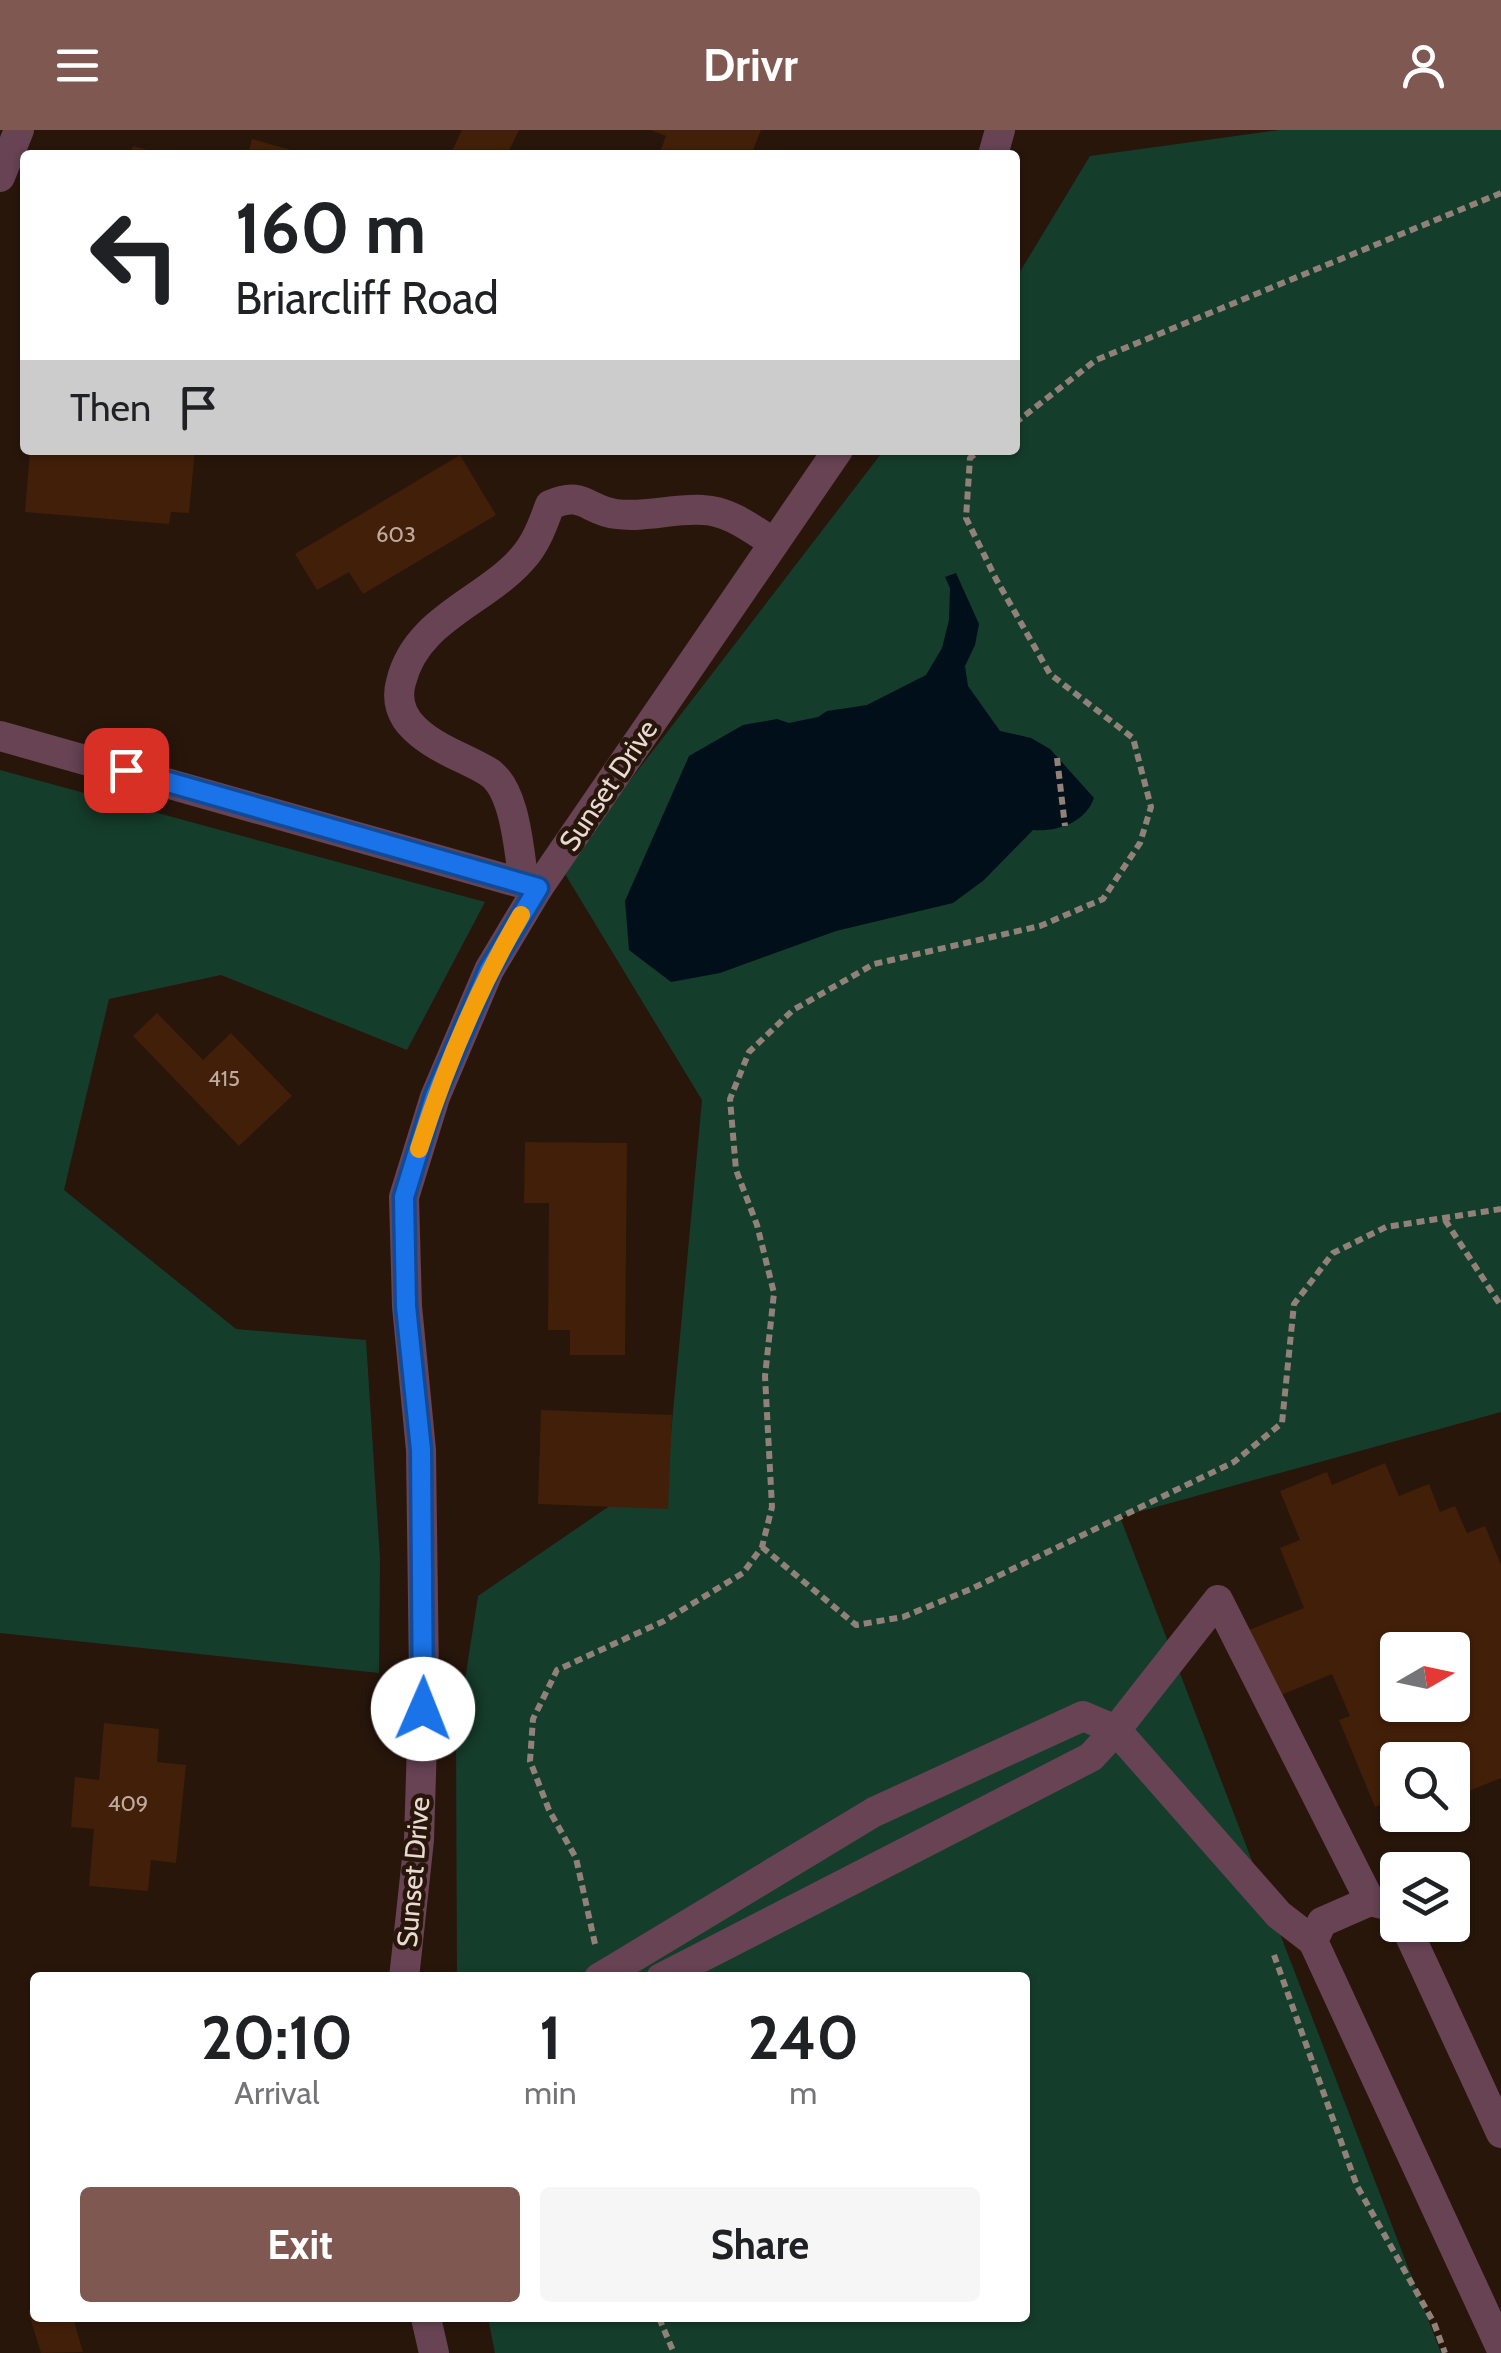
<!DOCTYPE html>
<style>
:root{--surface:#fff;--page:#f6f6f6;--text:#202124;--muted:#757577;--accent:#7f5951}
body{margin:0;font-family:Cabin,sans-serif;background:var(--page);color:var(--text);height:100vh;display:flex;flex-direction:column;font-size:38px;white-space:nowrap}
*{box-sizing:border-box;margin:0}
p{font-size:32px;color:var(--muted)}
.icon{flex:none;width:55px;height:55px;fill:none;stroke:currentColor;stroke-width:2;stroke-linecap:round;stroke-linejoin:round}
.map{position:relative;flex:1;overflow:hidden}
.panel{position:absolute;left:30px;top:1842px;width:1000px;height:350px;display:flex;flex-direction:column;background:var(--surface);border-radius:10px;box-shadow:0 2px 8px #0004}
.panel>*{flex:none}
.banner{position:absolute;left:20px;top:20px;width:1000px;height:305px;border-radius:10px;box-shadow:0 2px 8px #0004;background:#fff;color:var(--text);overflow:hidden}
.needle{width:65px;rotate:81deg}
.tools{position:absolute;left:1380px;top:1502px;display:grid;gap:20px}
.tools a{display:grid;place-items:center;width:90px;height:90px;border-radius:10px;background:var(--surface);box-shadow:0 2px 8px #0004;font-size:50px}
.pin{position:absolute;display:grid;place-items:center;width:85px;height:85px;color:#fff;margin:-42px;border-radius:20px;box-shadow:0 5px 15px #0006}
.me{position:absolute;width:110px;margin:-55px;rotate:1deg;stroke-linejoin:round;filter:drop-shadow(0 0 8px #0008)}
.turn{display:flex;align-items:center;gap:35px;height:210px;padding:0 50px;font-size:45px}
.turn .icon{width:130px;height:130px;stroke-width:2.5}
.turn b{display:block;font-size:70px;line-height:85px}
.then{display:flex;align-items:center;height:95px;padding:0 50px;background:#0003;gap:20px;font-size:38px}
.eta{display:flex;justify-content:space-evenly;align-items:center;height:170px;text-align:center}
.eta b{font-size:60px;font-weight:700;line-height:70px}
.action{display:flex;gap:20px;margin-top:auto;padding:20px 50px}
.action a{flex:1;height:115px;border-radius:10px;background:var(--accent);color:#fff;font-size:40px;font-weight:700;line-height:115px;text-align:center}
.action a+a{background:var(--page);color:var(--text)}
header{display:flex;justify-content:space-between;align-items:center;height:130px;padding:0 50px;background:var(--accent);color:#fff;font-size:45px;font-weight:700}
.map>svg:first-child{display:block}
.green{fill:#153d2b}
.water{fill:#000f1a}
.building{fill:#421f08;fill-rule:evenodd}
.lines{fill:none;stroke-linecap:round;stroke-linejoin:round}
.path{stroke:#918178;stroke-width:6;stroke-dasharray:8 5;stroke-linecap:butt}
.minor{stroke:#674354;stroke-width:30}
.route-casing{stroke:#114b97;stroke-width:25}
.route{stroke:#1a73e8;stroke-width:18}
.slow{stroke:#f59e0b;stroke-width:18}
.labels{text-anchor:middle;stroke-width:9;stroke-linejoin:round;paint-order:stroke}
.number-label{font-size:22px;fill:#beaba0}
.street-label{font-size:28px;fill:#e8dad3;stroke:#28160b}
</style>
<header><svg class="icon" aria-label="menu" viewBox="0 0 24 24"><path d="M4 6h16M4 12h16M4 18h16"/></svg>Drivr<svg class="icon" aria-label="person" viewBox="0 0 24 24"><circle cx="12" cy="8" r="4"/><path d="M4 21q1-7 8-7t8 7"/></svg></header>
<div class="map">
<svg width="1501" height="2223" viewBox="0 0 1501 2223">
<rect width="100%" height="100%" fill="#28160b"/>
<g class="green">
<polygon points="1280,0 1501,0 1501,1282 1120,1387 1441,2223 495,2223 488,2188 1025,2188 1025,1848 457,1848 456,1608 478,1466 668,1336 702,970 562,739 884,320 1015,320 1015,150 1090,26"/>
<polygon points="0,640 485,772 407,920 221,845 109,869 64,1060 236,1199 366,1210 380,1429 379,1543 0,1503"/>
</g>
<path class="water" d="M956 443 979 494 975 515 965 536 968 556 1000 601 1031 608 1050 619 1094 668C1085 693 1057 702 1033 700L984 750 953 773 836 801 720 843 671 852 629 820 625 771 689 626 743 595 777 589 789 593 818 587 827 581 867 575 926 545 942 518 949 490 950 458 945 447Z"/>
<g class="building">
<polygon points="462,0 519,0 507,25 450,25"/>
<polygon points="651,0 761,0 751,25 659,25 666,6"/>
<polygon points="252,9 305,24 304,25 248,25"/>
<polygon points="133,16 162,24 162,25 130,25"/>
<polygon points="30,320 195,320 189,383 171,382 169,394 25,382"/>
<polygon points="460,325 496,385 363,464 349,442 317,460 295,424"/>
<polygon points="157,883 203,930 231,903 292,966 239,1016 133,906"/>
<polygon points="525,1012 627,1013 625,1225 570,1225 570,1200 548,1200 549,1073 524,1073"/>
<polygon points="541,1280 672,1285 668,1379 538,1374"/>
<path d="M1385 1333 1399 1366 1429 1354 1440 1382 1455 1376 1467 1403 1485 1396 1501 1435V1648L1452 1668V1630H1398V1677L1394 1669 1375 1677 1339 1590 1350 1586 1332 1544 1276 1567 1249 1500 1304 1478 1280 1418 1300 1410 1280 1361 1327 1342 1332 1355ZM1398 1520H1452V1575H1398Z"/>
<polygon points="104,1593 159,1599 157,1632 186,1635 176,1733 151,1730 148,1761 89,1756 94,1699 71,1697 75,1647 99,1650"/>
<polygon points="35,2179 35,2188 73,2188 83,2222 41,2223 28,2181"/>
</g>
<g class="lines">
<g class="path">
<polyline points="1015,293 1096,230 1501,63"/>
<polyline points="1057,628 1065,696"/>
<polyline points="1445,1090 1501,1176"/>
<polyline points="762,1417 856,1495 903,1487 971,1459 1234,1332 1282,1293 1294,1174 1333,1123 1386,1097 1501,1079"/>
<polyline points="595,1814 576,1728 549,1680 530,1631 533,1589 557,1540 664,1491 743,1443 762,1417 772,1377 765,1246 774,1163 757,1095 736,1040 730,969 749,922 793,880 874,834 1040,796 1103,769 1140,713 1151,677 1133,608 1050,544 996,449 966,388 970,328 980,320"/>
<polyline points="1274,1825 1357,2056 1434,2193 1445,2223"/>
<polyline points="659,2188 674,2223"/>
</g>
<g class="minor">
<polyline points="993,25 1000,0"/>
<polyline points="0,47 19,0"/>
<polyline points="0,606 538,758"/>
<path d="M524 754C519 723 516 657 487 641 463 627 436 619 415 599 401 586 396 570 401 552 416 489 483 473 522 429 536 414 543 394 550 375 584 360 586 380 616 384 645 388 674 378 703 380 730 381 753 400 774 413"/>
<polyline points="1398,1778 1370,1771 1322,1792 1313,1811 1501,2218"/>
<polyline points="1405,1795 1501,2003"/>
<polyline points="404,1848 419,1710 424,1547 421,1320 407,1176 404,1067 435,967 489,840 538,758 838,320"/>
<polyline points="599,1848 874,1682 1083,1586 1116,1600 1279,1785 1313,1811"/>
<polyline points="661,1848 1091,1627 1116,1600 1218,1470 1370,1771"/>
<polyline points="426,2188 434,2223"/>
</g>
</g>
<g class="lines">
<defs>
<polyline id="route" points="126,640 538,758 489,840 435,966 404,1067 406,1176 421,1320 423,1579"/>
</defs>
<use href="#route" class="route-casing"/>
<use href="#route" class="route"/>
<path class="slow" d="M419 1019C445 937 478 859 521 785"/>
</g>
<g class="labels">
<g class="number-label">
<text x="396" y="412">603</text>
<text x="224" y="956">415</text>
<text x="128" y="1681">409</text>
</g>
<g class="street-label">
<text transform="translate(608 655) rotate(-56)" y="10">Sunset Drive</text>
<text transform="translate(413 1742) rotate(-85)" y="10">Sunset Drive</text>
</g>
</g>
</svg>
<div class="tools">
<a><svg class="needle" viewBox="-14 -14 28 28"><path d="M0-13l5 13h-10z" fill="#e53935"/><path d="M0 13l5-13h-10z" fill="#757577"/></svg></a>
<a><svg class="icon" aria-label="search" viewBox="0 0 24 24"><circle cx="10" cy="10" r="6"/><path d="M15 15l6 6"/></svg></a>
<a><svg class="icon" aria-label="layers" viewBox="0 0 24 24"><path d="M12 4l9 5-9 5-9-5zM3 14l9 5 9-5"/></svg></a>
</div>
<div class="pin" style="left:126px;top:640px;background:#d93025"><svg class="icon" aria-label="arrive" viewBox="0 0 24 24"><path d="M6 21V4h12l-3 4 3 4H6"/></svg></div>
<svg class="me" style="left:423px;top:1579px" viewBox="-20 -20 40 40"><circle r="19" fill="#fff"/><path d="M0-13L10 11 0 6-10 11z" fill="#1a73e8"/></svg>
<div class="banner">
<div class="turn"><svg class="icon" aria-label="left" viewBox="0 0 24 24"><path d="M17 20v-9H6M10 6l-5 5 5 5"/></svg><div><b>160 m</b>Briarcliff Road</div></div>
<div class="then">Then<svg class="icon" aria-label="arrive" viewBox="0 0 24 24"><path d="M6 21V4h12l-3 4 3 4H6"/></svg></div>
</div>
<section class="panel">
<div class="eta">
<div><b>20:10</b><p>Arrival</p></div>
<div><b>1</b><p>min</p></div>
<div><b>240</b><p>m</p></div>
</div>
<div class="action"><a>Exit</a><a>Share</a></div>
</section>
</div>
